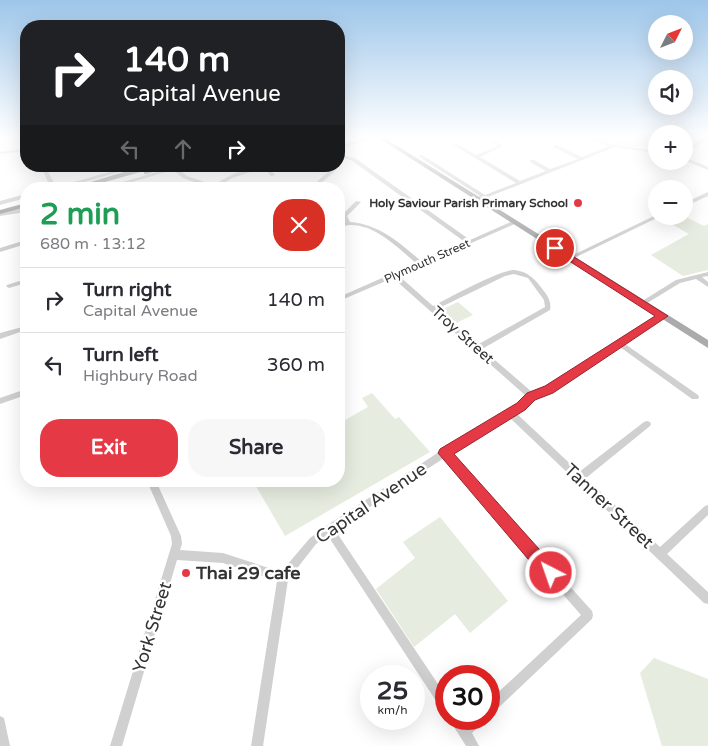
<!DOCTYPE html>
<meta charset="utf-8">
<style>
:root{--surface:#fff;--page:#f7f7f7;--text:#2b2b33;--muted:#7c7c81;--line:#e1e1e2;--accent:#e63946}
body{margin:0;font-family:"Varela Round",sans-serif;background:var(--page);color:var(--text);height:100vh;display:flex;flex-direction:column;font-size:19px;white-space:nowrap}
*{box-sizing:border-box;margin:0}
p{font-size:16px;color:var(--muted)}
.icon{flex:none;width:28px;height:28px;fill:none;stroke:currentColor;stroke-width:2;stroke-linecap:round;stroke-linejoin:round}
.map{position:relative;flex:1;overflow:hidden}
.sheet{position:absolute;left:20px;top:182px;width:325px;height:305px;display:flex;flex-direction:column;background:var(--surface);border-radius:20px;box-shadow:0 5px 20px #0002}
.sheet>*{flex:none}
.top-card{position:absolute;left:20px;top:20px;width:325px;height:152px;border-radius:20px;box-shadow:0 5px 20px #0002;background:#202124;color:#fff;overflow:hidden}
.needle{width:32px;rotate:48deg}
.controls{position:absolute;left:648px;top:15px;display:grid;gap:10px}
.controls a{display:grid;place-items:center;width:45px;height:45px;border-radius:50%;background:var(--surface);box-shadow:0 5px 20px #0002;font-size:25px}
.speed{position:absolute;left:360px;top:665px;display:flex;gap:10px;font-size:25px;font-weight:700;text-align:center}
.speed>*{display:grid;place-content:center;width:65px;height:65px;border-radius:50%;background:var(--surface);box-shadow:0 5px 20px #0002;line-height:1}
.speed small{font-size:12px;font-weight:400}
.speed .limit{border:8px solid #d22;background:#fff;color:#111}
.pin{position:absolute;display:grid;place-items:center;width:42px;height:42px;color:#fff;margin:-21px;border:2px solid #fff;border-radius:50%;box-shadow:0 1px 5px #0007}
.me{position:absolute;width:55px;margin:-28px;rotate:319deg;stroke-linejoin:round;filter:drop-shadow(0 0 4px #0008)}
.turn{display:flex;align-items:center;gap:18px;height:105px;padding:0 20px;font-size:22px}
.turn .icon{width:65px;height:65px;stroke-width:2.5}
.turn b{display:block;font-size:35px;line-height:42px}
.lanes{display:flex;align-items:center;height:48px;padding:0 20px;background:#0003;justify-content:center;gap:25px;direction:ltr}
.lanes .off{opacity:.35}
.round{display:grid;place-items:center;flex:none;width:52px;height:52px;border-radius:20px;background:var(--page)}
.overview{display:flex;align-items:center;justify-content:space-between;height:85px;padding:0 20px}
h1{font-size:30px;font-weight:700;line-height:38px;color:#1e9e55}
.primary-button{display:flex;gap:10px;margin-top:auto;padding:10px 20px}
.primary-button a{flex:1;height:58px;border-radius:20px;background:var(--accent);color:#fff;font-size:20px;font-weight:700;line-height:58px;text-align:center}
.primary-button a+a{background:var(--page);color:var(--text)}
ul{padding:0;list-style:none}
li{display:flex;align-items:center;gap:15px;height:65px;padding:0 20px;border-top:1px solid var(--line)}
li div{flex:1}
li b{display:block;font-size:19px}
li em{font-style:normal}
.map>svg:first-child{display:block}
.green{fill:#e6ecdf}
.lines{fill:none;stroke-linecap:round;stroke-linejoin:round}
.minor{fill:#d0d0d0;fill-rule:evenodd}
.major{fill:#ababab;fill-rule:evenodd}
.highway{fill:#9a9a9a;fill-rule:evenodd}
.route{fill:#e63946;stroke:#96252e}
.poi-dot{fill:#e63946;stroke:#fff;stroke-width:2}
.labels{text-anchor:middle;stroke-width:5;stroke-linejoin:round;paint-order:stroke}
.far-poi-label{font-size:12px;font-weight:bold;fill:#333;stroke:#fff;text-anchor:end}
.far-street-label{font-size:12px;fill:#333;stroke:#fff}
.street-label{font-size:15px;fill:#333;stroke:#fff}
.near-street-label{font-size:18px;fill:#333;stroke:#fff}
.near-poi-label{font-size:18px;font-weight:bold;fill:#333;stroke:#fff;text-anchor:start}
</style>
<div class="map">
<svg width="708" height="746" viewBox="0 0 708 746">
<rect width="100%" height="100%" fill="#fff"/>
<g class="green">
<path d="M594 137H656V143C636 151 613 145 594 137Z"/>
<polygon points="668,216 684,216 704,226 708,224 708,270 683,276 651,255 689,234 663,219"/>
<polygon points="458,302 473,315 456,323 441,310"/>
<polygon points="372,393 395,419 399,417 430,452 285,536 253,481 339,481 339,417 345,420 368,407 362,398"/>
<polygon points="440,517 508,601 470,633 455,614 414,647 376,589 415,558 403,542"/>
<polygon points="654,658 708,679 708,746 662,746 640,673"/>
</g>
<g class="lines">
<g class="minor">
<polygon points="372,137 377,137 348,146 339,153 339,150 344,144"/>
<polygon points="484,137 488,137 503,146 480,157 520,181 546,171 530,162 530,160 534,160 550,169 578,159 553,147 553,145 557,145 582,157 609,146 585,138 585,137 590,137 609,144 656,151 656,153 615,147 488,197 504,207 505,208 502,210 484,199 476,200 476,198 480,196 418,156 422,155 485,195 516,183 452,144 456,143 476,155 498,146"/>
<polygon points="706,137 708,137 708,140 684,153 684,150"/>
<polygon points="26,149 26,151 0,154 0,152"/>
<path d="M339 155 355 158 470 240 513 221H517V223L398 275 433 306C449 298 501 269 515 270 527 272 533 277 540 286 546 294 552 300 550 310L482 349 532 392 546 387 661 314H665L666 316 665 318 625 344 698 395 699 397 698 399H692L620 347 552 391 534 398 524 408 516 413 579 472 644 422 647 421 650 422 651 424 650 426 586 478 660 547 705 506 708 505V515L667 554 708 592V604L704 603 509 417 451 454 592 611 593 615 592 619 493 713 489 715V701L581 615 444 458 335 530 446 696V712L442 710 328 536 316 544 288 580 263 746H251L277 581 223 563 177 560 122 746H110L172 544 171 536 147 481H156L181 536 182 544 180 550 223 553 281 572 310 538 326 526 442 450 518 404 526 396 393 278 339 301V297L416 263C398 248 376 225 351 225 347 225 343 226 339 227V223H345L341 216 356 201 361 202 347 216 350 222C379 224 400 243 421 261L465 242 351 160 339 157ZM514 274 528 278 544 300 545 307 477 345 437 309 505 276Z"/>
<polygon points="684,157 708,167 708,170 684,160"/>
<polygon points="41,166 45,166 56,187 131,166 139,166 61,189 51,189"/>
<path d="M176 166H184L178 169 187 176 214 185C229 175 248 166 267 166L275 175 271 176 263 168 232 178 218 187 219 189H214L183 178 173 170 108 189H100Z"/>
<polygon points="332,166 337,166 334,172 314,189 309,189 330,170"/>
<polygon points="708,192 708,196 684,207 684,203"/>
<polygon points="26,194 26,198 0,205 0,201"/>
<polygon points="26,208 26,212 0,216 0,212"/>
<polygon points="656,215 656,216 661,216 572,259 568,259 567,258"/>
<polygon points="26,240 26,244 0,252 0,248"/>
<polygon points="708,272 708,276 702,277 708,282 708,287 696,279 680,283 644,305 642,305 639,303 676,280"/>
<polygon points="26,279 26,283 9,288 6,286 7,285"/>
<polygon points="26,326 26,330 0,339 0,333"/>
<polygon points="26,389 26,395 0,404 0,398"/>
<polygon points="0,716 4,718 10,746 0,746"/>
<polygon points="449,719 462,719 465,723 469,719 484,719 482,723 472,733 479,746 466,746"/>
</g>
<polygon class="major" points="377,137 383,137 708,340 708,348"/>
<g class="highway">
<polygon points="144,166 170,166 147,174 144,174 144,171 80,189 67,189"/>
<polygon points="26,203 26,207 0,214 0,210"/>
</g>
</g>
<linearGradient id="sky" x2="0" y2="1"><stop stop-color="#9ec6ea"/><stop offset="0.57" stop-color="#fff"/><stop offset="1" stop-color="#fff" stop-opacity="0"/></linearGradient>
<rect width="708" height="241" fill="url(#sky)"/>
<polygon class="route" points="555,245 668,316 553,393 535,400 525,410 454,454 556,568 558,573 556,579 551,581 545,579 438,453 440,449 517,403 527,393 545,386 655,316 552,250 551,248"/>
<g class="poi-dot">
<circle cx="578" cy="203" r="5"/>
<circle cx="186" cy="573" r="5"/>
</g>
<g class="labels">
<g class="far-poi-label">
<text x="568" y="207">Holy Saviour Parish Primary School</text>
</g>
<g class="far-street-label">
<text transform="translate(427 261) rotate(-24)" y="4">Plymouth Street</text>
</g>
<g class="street-label">
<text transform="translate(463 335) rotate(42)" y="5">Troy Street</text>
</g>
<g class="near-street-label">
<text transform="translate(371 503) rotate(-34)" y="6">Capital Avenue</text>
<text transform="translate(609 506) rotate(43)" y="6">Tanner Street</text>
<text transform="translate(152 627) rotate(-73)" y="6">York Street</text>
</g>
<g class="near-poi-label">
<text x="196" y="579">Thai 29 cafe</text>
</g>
</g>
</svg>
<div class="controls">
<a><svg class="needle" viewBox="-14 -14 28 28"><path d="M0-13l5 13h-10z" fill="#e53935"/><path d="M0 13l5-13h-10z" fill="#7c7c81"/></svg></a>
<a><svg class="icon" aria-label="sound" viewBox="0 0 24 24"><path d="M4 9h4l5-4v14l-5-4H4zM17 9q2 3 0 6"/></svg></a>
<a>+</a>
<a>−</a>
</div>
<div class="speed"><div>25<small>km/h</small></div><div class="limit">30</div></div>
<div class="pin" style="left:555px;top:248px;background:#d93025"><svg class="icon" aria-label="arrive" viewBox="0 0 24 24"><path d="M6 21V4h12l-3 4 3 4H6"/></svg></div>
<svg class="me" style="left:551px;top:573px" viewBox="-20 -20 40 40"><circle r="17" fill="#e63946" stroke="#fff" stroke-width="3"/><path d="M0-11L8 9 0 5-8 9z" fill="#fff"/></svg>
<div class="top-card">
<div class="turn"><svg class="icon" aria-label="right" viewBox="0 0 24 24"><path d="M7 20v-9h11M14 6l5 5-5 5"/></svg><div><b>140 m</b>Capital Avenue</div></div>
<div class="lanes"><svg class="icon off" aria-label="left" viewBox="0 0 24 24"><path d="M17 20v-9H6M10 6l-5 5 5 5"/></svg><svg class="icon off" aria-label="ahead" viewBox="0 0 24 24"><path d="M12 20V5M6 11l6-6 6 6"/></svg><svg class="icon" aria-label="right" viewBox="0 0 24 24"><path d="M7 20v-9h11M14 6l5 5-5 5"/></svg></div>
</div>
<section class="sheet">
<div class="overview"><div><h1>2 min</h1><p>680 m · 13:12</p></div><a class="round" style="background:#d93025;color:#fff"><svg class="icon" aria-label="close" viewBox="0 0 24 24"><path d="M6 6l12 12M18 6L6 18"/></svg></a></div>
<ul>
<li><svg class="icon" aria-label="right" viewBox="0 0 24 24"><path d="M7 20v-9h11M14 6l5 5-5 5"/></svg><div><b>Turn right</b><p>Capital Avenue</p></div><em>140 m</em></li>
<li><svg class="icon" aria-label="left" viewBox="0 0 24 24"><path d="M17 20v-9H6M10 6l-5 5 5 5"/></svg><div><b>Turn left</b><p>Highbury Road</p></div><em>360 m</em></li>
</ul>
<div class="primary-button"><a>Exit</a><a>Share</a></div>
</section>
</div>
